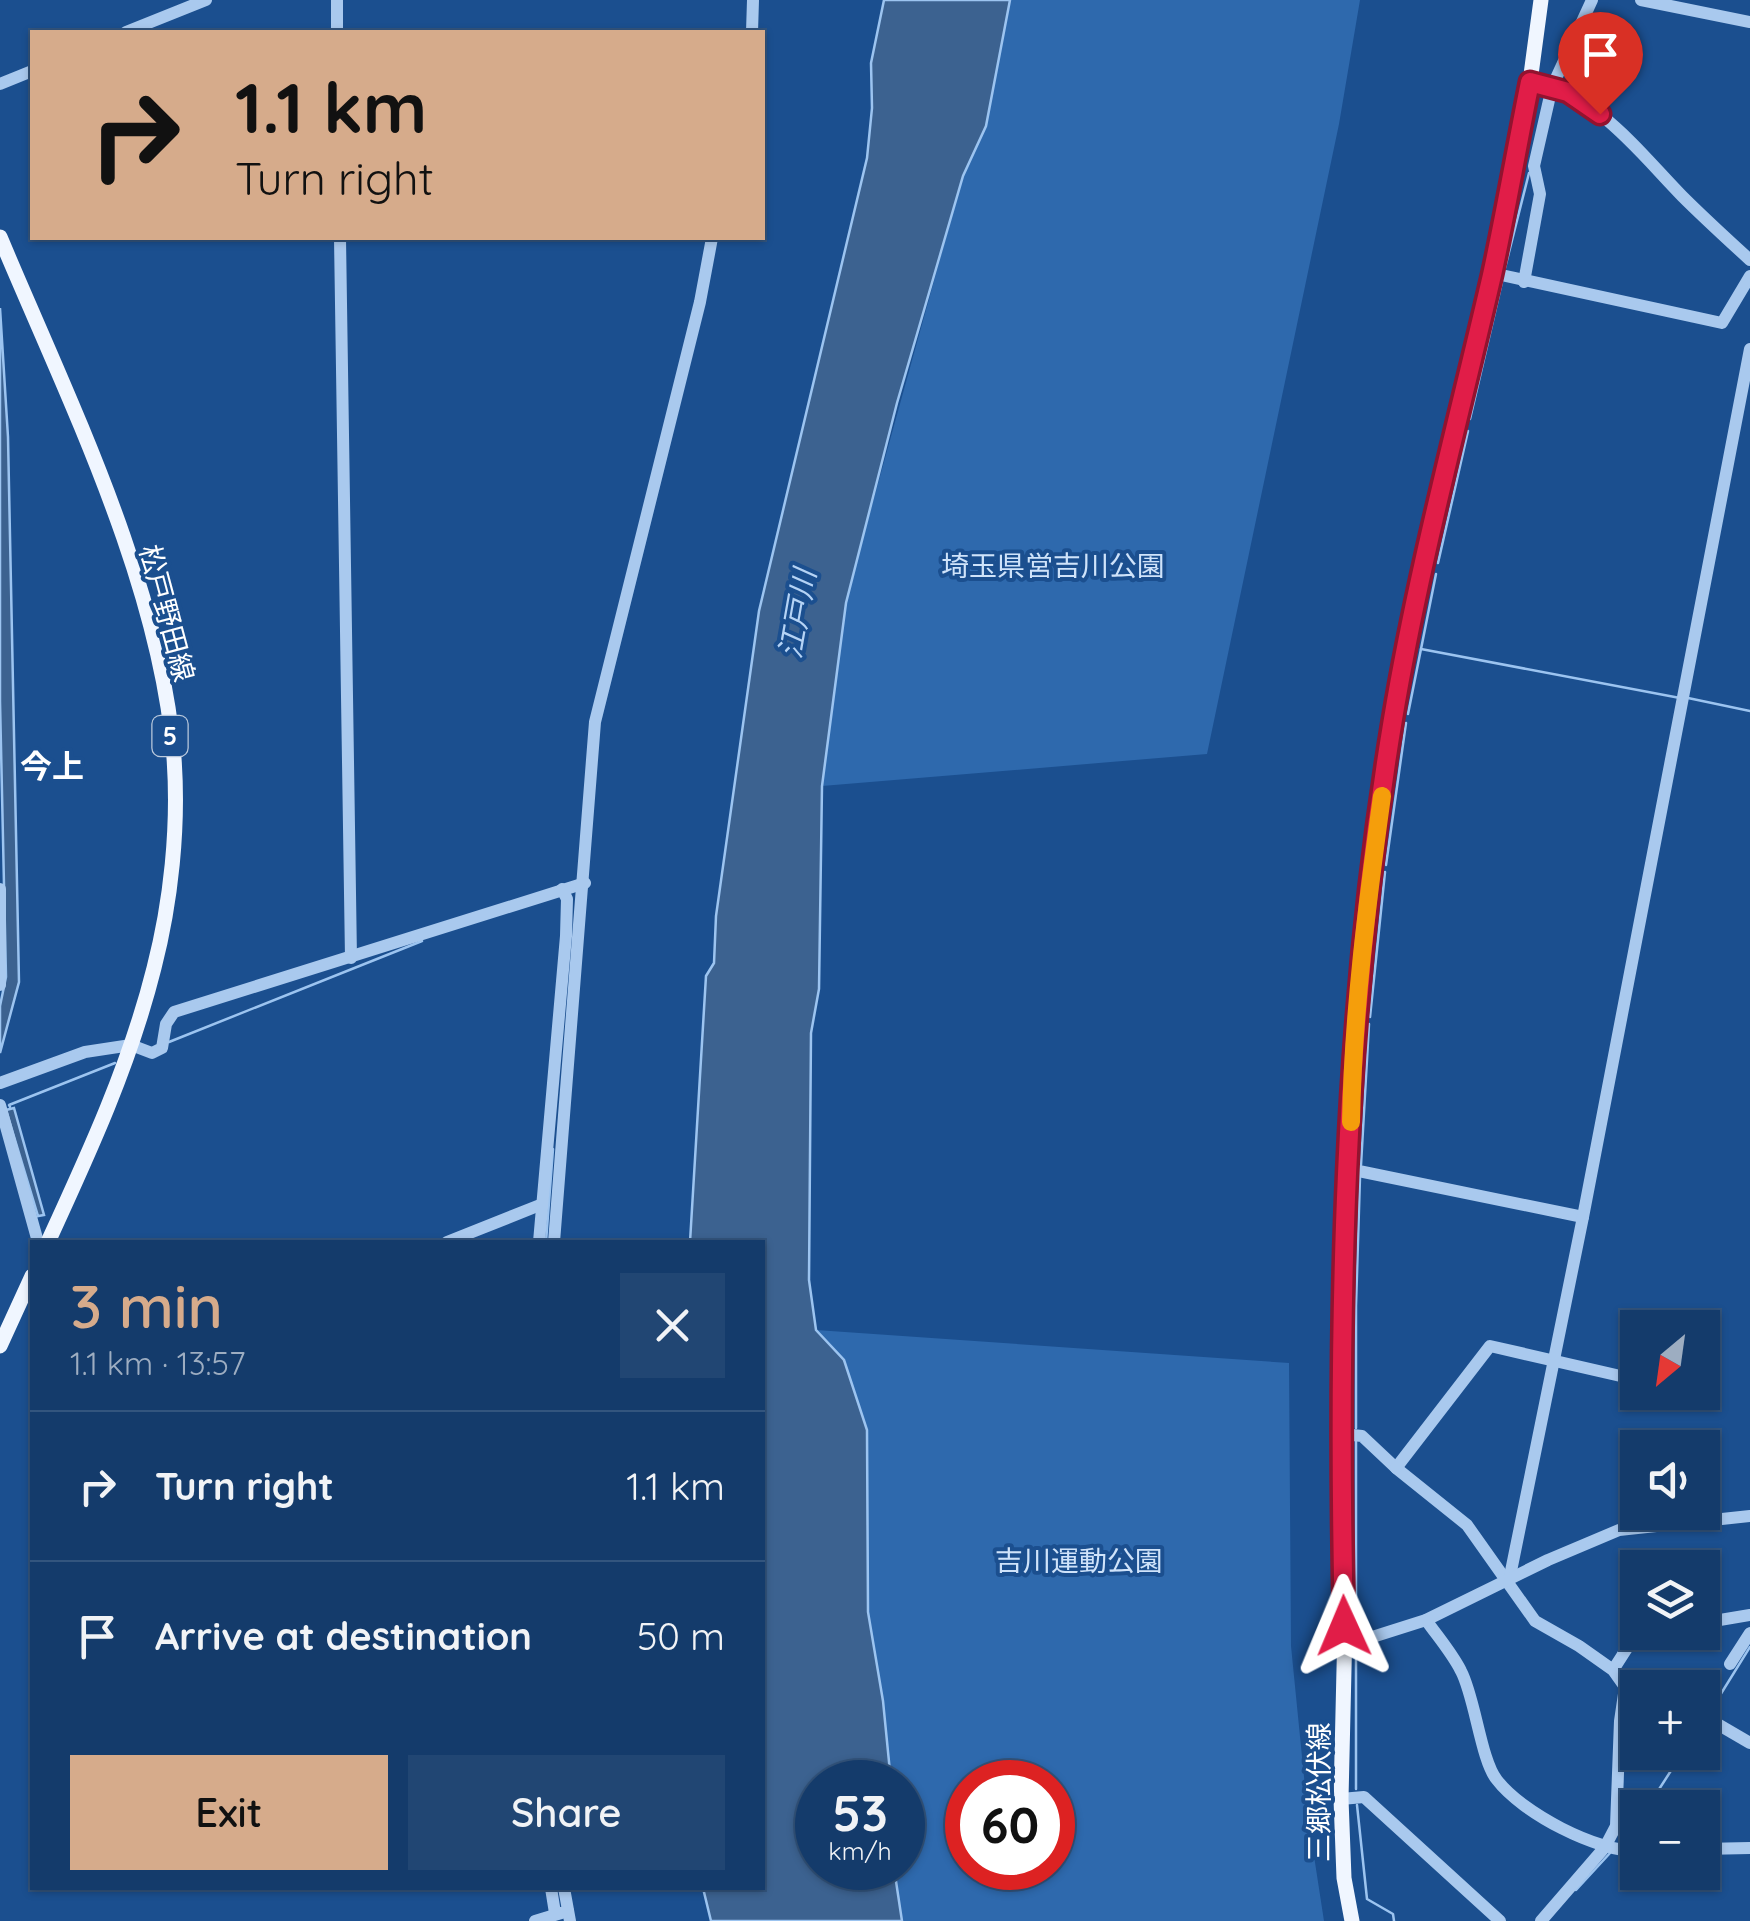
<!DOCTYPE html>
<meta charset="utf-8">
<style>
:root{--surface:#143b6b;--page:#214673;--text:#f1f3f6;--muted:#9dadc1;--line:#33557e;--accent:#d6ab8b}
body{margin:0;font-family:Quicksand,"Noto Sans JP",sans-serif;background:var(--page);color:var(--text);height:100vh;display:flex;flex-direction:column;font-size:38px;white-space:nowrap}
*{box-sizing:border-box;margin:0}
p{font-size:32px;color:var(--muted)}
.icon{flex:none;width:55px;height:55px;fill:none;stroke:currentColor;stroke-width:2;stroke-linecap:round;stroke-linejoin:round}
.map{position:relative;flex:1;overflow:hidden}
.drawer{position:absolute;left:30px;top:1240px;width:735px;height:650px;display:flex;flex-direction:column;background:var(--surface);border-radius:0px;box-shadow:0 2px 8px #0004,0 0 0 2px var(--line)}
.drawer>*{flex:none}
.hud{position:absolute;left:30px;top:30px;width:735px;height:210px;border-radius:0px;box-shadow:0 2px 8px #0004,0 0 0 2px var(--line);background:#d6ab8b;color:#111;overflow:hidden}
.needle{width:65px;rotate:209deg}
.fabs{position:absolute;left:1620px;top:1310px;display:grid;gap:20px}
.fabs a{display:grid;place-items:center;width:100px;height:100px;border-radius:0px;background:var(--surface);box-shadow:0 2px 8px #0004,0 0 0 2px var(--line);font-size:50px}
.speed{position:absolute;left:795px;top:1760px;display:flex;gap:20px;font-size:50px;font-weight:700;text-align:center}
.speed>*{display:grid;place-content:center;width:130px;height:130px;border-radius:50%;background:var(--surface);box-shadow:0 2px 8px #0004,0 0 0 2px var(--line);line-height:1}
.speed small{font-size:25px;font-weight:400}
.speed .limit{border:15px solid #d22;background:#fff;color:#111}
.pin{position:absolute;display:grid;place-items:center;width:85px;height:85px;color:#fff;margin:-102px -42px;border-radius:50% 50% 50% 0;rotate:-45deg;box-shadow:0 0 10px #0007}
.pin .icon{rotate:45deg}
.me{position:absolute;width:110px;margin:-55px;rotate:359deg;stroke-linejoin:round;filter:drop-shadow(0 0 8px #0008)}
.turn{display:flex;align-items:center;gap:35px;height:210px;padding:0 40px;font-size:45px}
.turn .icon{width:130px;height:130px;stroke-width:2.5}
.turn b{display:block;font-size:70px;line-height:85px}
.round{display:grid;place-items:center;flex:none;width:105px;height:105px;border-radius:0px;background:var(--page)}
.headline{display:flex;align-items:center;justify-content:space-between;height:170px;padding:0 40px}
h1{font-size:60px;font-weight:600;line-height:75px;color:var(--accent)}
.button{display:flex;gap:20px;margin-top:auto;padding:20px 40px}
.button a{flex:1;height:115px;border-radius:0px;background:var(--accent);color:#111;font-size:40px;font-weight:600;line-height:115px;text-align:center}
.button a+a{background:var(--page);color:var(--text)}
ul{padding:0;list-style:none}
li{display:flex;align-items:center;gap:30px;height:150px;padding:0 40px;border-top:2px solid var(--line)}
li div{flex:1}
li b{display:block;font-size:38px}
li em{font-style:normal}
.map>svg:first-child{display:block}
.green{fill:#2e69ad;fill-rule:evenodd}
.water{fill:#3c6290;stroke:#9cc4f0;stroke-width:2.5}
.lines{fill:none;stroke-linecap:round;stroke-linejoin:round}
.stream{stroke:#9cc4f0;stroke-width:2.5}
.minor{stroke:#a9c9ee;stroke-width:12}
.major{stroke:#f0f6ff;stroke-width:15}
.route-casing{stroke:#92132f;stroke-width:25}
.route{stroke:#e11d48;stroke-width:18}
.slow{stroke:#f59e0b;stroke-width:18}
.labels{text-anchor:middle;stroke-width:8;stroke-linejoin:round;paint-order:stroke}
.shield{fill:#1b4f8f;stroke:#bbcadd;stroke-width:2.5}
.shield-label{font-size:25px;font-weight:bold;fill:#fff}
.park-label{font-size:28px;fill:#cfe3fa;stroke:#1b4f8f}
.street-label{font-size:28px;fill:#fff;stroke:#1b4f8f}
.water-label{font-size:30px;font-style:italic;fill:#b5d3f5;stroke:#1b4f8f}
.quarter-label{font-size:32px;font-weight:bold;fill:#fff;stroke:#1b4f8f}
</style>
<div class="map">
<svg width="1750" height="1921" viewBox="0 0 1750 1921">
<rect width="100%" height="100%" fill="#1b4f8f"/>
<g class="green">
<polygon points="1006,0 1360,0 1339,124 1207,754 822,786 845,603 963,176"/>
<path d="M816 1330 1289 1363 1291 1646 1308 1817 1324 1921H901L894 1868H902V1782H885L868 1612V1485ZM968 1782H1052V1868H968Z"/>
</g>
<g class="water">
<polygon points="884,0 1010,0 986,126 963,176 897,403 846,603 822,786 819,989 811,1033 809,1280 816,1330 844,1360 867,1430 868,1612 883,1701 891,1782 818,1782 818,1868 894,1868 902,1921 711,1921 703,1888 762,1888 762,1242 690,1242 706,976 714,963 716,916 759,611 867,158 872,108 871,63"/>
<polygon points="0,308 8,437 19,982 0,1053 0,1006 6,977 0,701"/>
<polygon points="14,1108 44,1215 38,1216 6,1110"/>
</g>
<g class="lines">
<g class="stream">
<polyline points="1505,268 1529,173"/>
<polyline points="1470,419 1502,282"/>
<polyline points="1438,563 1468,431"/>
<polyline points="1421,649 1680,698"/>
<polyline points="1688,698 1750,711"/>
<polyline points="1408,714 1436,574"/>
<polyline points="1386,865 1406,723"/>
<polyline points="1370,1017 1385,872"/>
<polyline points="169,1042 422,941"/>
<polyline points="10,1107 9,1105 115,1063"/>
<polyline points="1361,1165 1369,1024"/>
<polyline points="546,1242 553,1149"/>
<polyline points="1356,1428 1356,1306 1360,1177"/>
<polyline points="1356,1441 1356,1638"/>
<polyline points="1709,1713 1750,1647"/>
<polyline points="1356,1789 1356,1646"/>
<polyline points="1357,1805 1367,1899 1393,1914 1394,1921"/>
<polyline points="1647,1808 1683,1752"/>
<polyline points="1620,1842 1638,1820"/>
<polyline points="1576,1890 1611,1852"/>
</g>
<g class="minor">
<polyline points="337,0 337,32"/>
<polyline points="1641,0 1750,22"/>
<polyline points="126,32 206,0"/>
<polyline points="752,32 753,0"/>
<path d="M1530 82C1596 93 1638 151 1682 196 1704 218 1727 239 1750 260"/>
<polyline points="0,84 32,71"/>
<polyline points="340,238 351,958"/>
<polyline points="1492,273 1722,323 1750,276"/>
<polyline points="1524,282 1540,194 1534,166 1552,87 1592,0"/>
<polyline points="0,889 0,985"/>
<polyline points="0,1083 85,1052 131,1045 152,1053 162,1048 166,1024 174,1012 585,883"/>
<polyline points="0,1105 38,1242"/>
<polyline points="1349,1169 1583,1217"/>
<polyline points="447,1242 540,1205"/>
<polyline points="539,1242 566,936 567,899 562,889"/>
<polyline points="554,1242 595,722 700,302 712,238"/>
<polyline points="1343,1434 1362,1436 1396,1468 1467,1525 1535,1621 1579,1646 1613,1670 1625,1687 1638,1692"/>
<polyline points="1396,1468 1490,1346 1638,1380"/>
<polyline points="1509,1581 1583,1217 1750,349"/>
<path d="M1426 1620C1438 1637 1452 1653 1461 1671 1475 1697 1481 1761 1497 1780 1522 1813 1597 1852 1638 1851"/>
<polyline points="1702,1623 1750,1615"/>
<polyline points="1344,1646 1426,1620 1548,1560 1619,1530 1750,1516"/>
<polyline points="1730,1664 1750,1633"/>
<polyline points="1613,1670 1638,1631"/>
<polyline points="1702,1715 1750,1743"/>
<polyline points="1341,1799 1364,1797 1500,1921"/>
<polyline points="1702,1849 1750,1848"/>
<polyline points="551,1888 555,1913"/>
<polyline points="564,1888 570,1921"/>
<polyline points="535,1921 568,1911"/>
<polyline points="1541,1921 1605,1847 1616,1826 1620,1721 1625,1687"/>
</g>
<g class="major">
<path d="M0 237C67 397 161 584 174 758 179 827 171 902 154 968 130 1064 89 1153 48 1242"/>
<polyline points="0,1346 32,1276"/>
<polyline points="1352,1921 1344,1878 1341,1799 1345,1626 1342,1355 1351,1077 1360,963 1385,773 1407,643 1492,273 1530,82 1541,0"/>
</g>
</g>
<g class="lines">
<defs>
<path id="route" d="M1344 1626C1337 1323 1343 1019 1393 719 1418 569 1458 422 1492 275 1506 211 1517 146 1530 82L1568 92 1600 114"/>
</defs>
<use href="#route" class="route-casing"/>
<use href="#route" class="route"/>
<path class="slow" d="M1351 1122C1353 1013 1367 904 1382 796"/>
</g>
<g class="labels">
<rect class="shield" x="152.5" y="716" width="35" height="40" rx="8"/>
<g class="shield-label">
<text x="170" y="745">5</text>
</g>
<g class="park-label">
<text x="1053" y="576">埼玉県営吉川公園</text>
<text x="1079" y="1571">吉川運動公園</text>
</g>
<g class="street-label">
<text transform="translate(167 613) rotate(75)" y="10">松戸野田線</text>
<text transform="translate(1319 1792) rotate(-90)" y="10">三郷松伏線</text>
</g>
<g class="water-label">
<text transform="translate(798 614) rotate(-80)" y="10">江戸川</text>
</g>
<g class="quarter-label">
<text x="52" y="778">今上</text>
</g>
</g>
</svg>
<div class="fabs">
<a><svg class="needle" viewBox="-14 -14 28 28"><path d="M0-13l5 13h-10z" fill="#e53935"/><path d="M0 13l5-13h-10z" fill="#9dadc1"/></svg></a>
<a><svg class="icon" aria-label="sound" viewBox="0 0 24 24"><path d="M4 9h4l5-4v14l-5-4H4zM17 9q2 3 0 6"/></svg></a>
<a><svg class="icon" aria-label="layers" viewBox="0 0 24 24"><path d="M12 4l9 5-9 5-9-5zM3 14l9 5 9-5"/></svg></a>
<a>+</a>
<a>−</a>
</div>
<div class="speed"><div>53<small>km/h</small></div><div class="limit">60</div></div>
<div class="pin" style="left:1600px;top:114px;background:#d93025"><svg class="icon" aria-label="arrive" viewBox="0 0 24 24"><path d="M6 21V4h12l-3 4 3 4H6"/></svg></div>
<svg class="me" style="left:1344px;top:1626px" viewBox="-20 -20 40 40"><path d="M0-17L14 15 0 8-14 15z" fill="#e11d48" stroke="#fff" stroke-width="4"/></svg>
<div class="hud">
<div class="turn"><svg class="icon" aria-label="right" viewBox="0 0 24 24"><path d="M7 20v-9h11M14 6l5 5-5 5"/></svg><div><b>1.1 km</b>Turn right</div></div>
</div>
<section class="drawer">
<div class="headline"><div><h1>3 min</h1><p>1.1 km · 13:57</p></div><a class="round"><svg class="icon" aria-label="close" viewBox="0 0 24 24"><path d="M6 6l12 12M18 6L6 18"/></svg></a></div>
<ul>
<li><svg class="icon" aria-label="right" viewBox="0 0 24 24"><path d="M7 20v-9h11M14 6l5 5-5 5"/></svg><div><b>Turn right</b></div><em>1.1 km</em></li>
<li><svg class="icon" aria-label="arrive" viewBox="0 0 24 24"><path d="M6 21V4h12l-3 4 3 4H6"/></svg><div><b>Arrive at destination</b></div><em>50 m</em></li>
</ul>
<div class="button"><a>Exit</a><a>Share</a></div>
</section>
</div>
